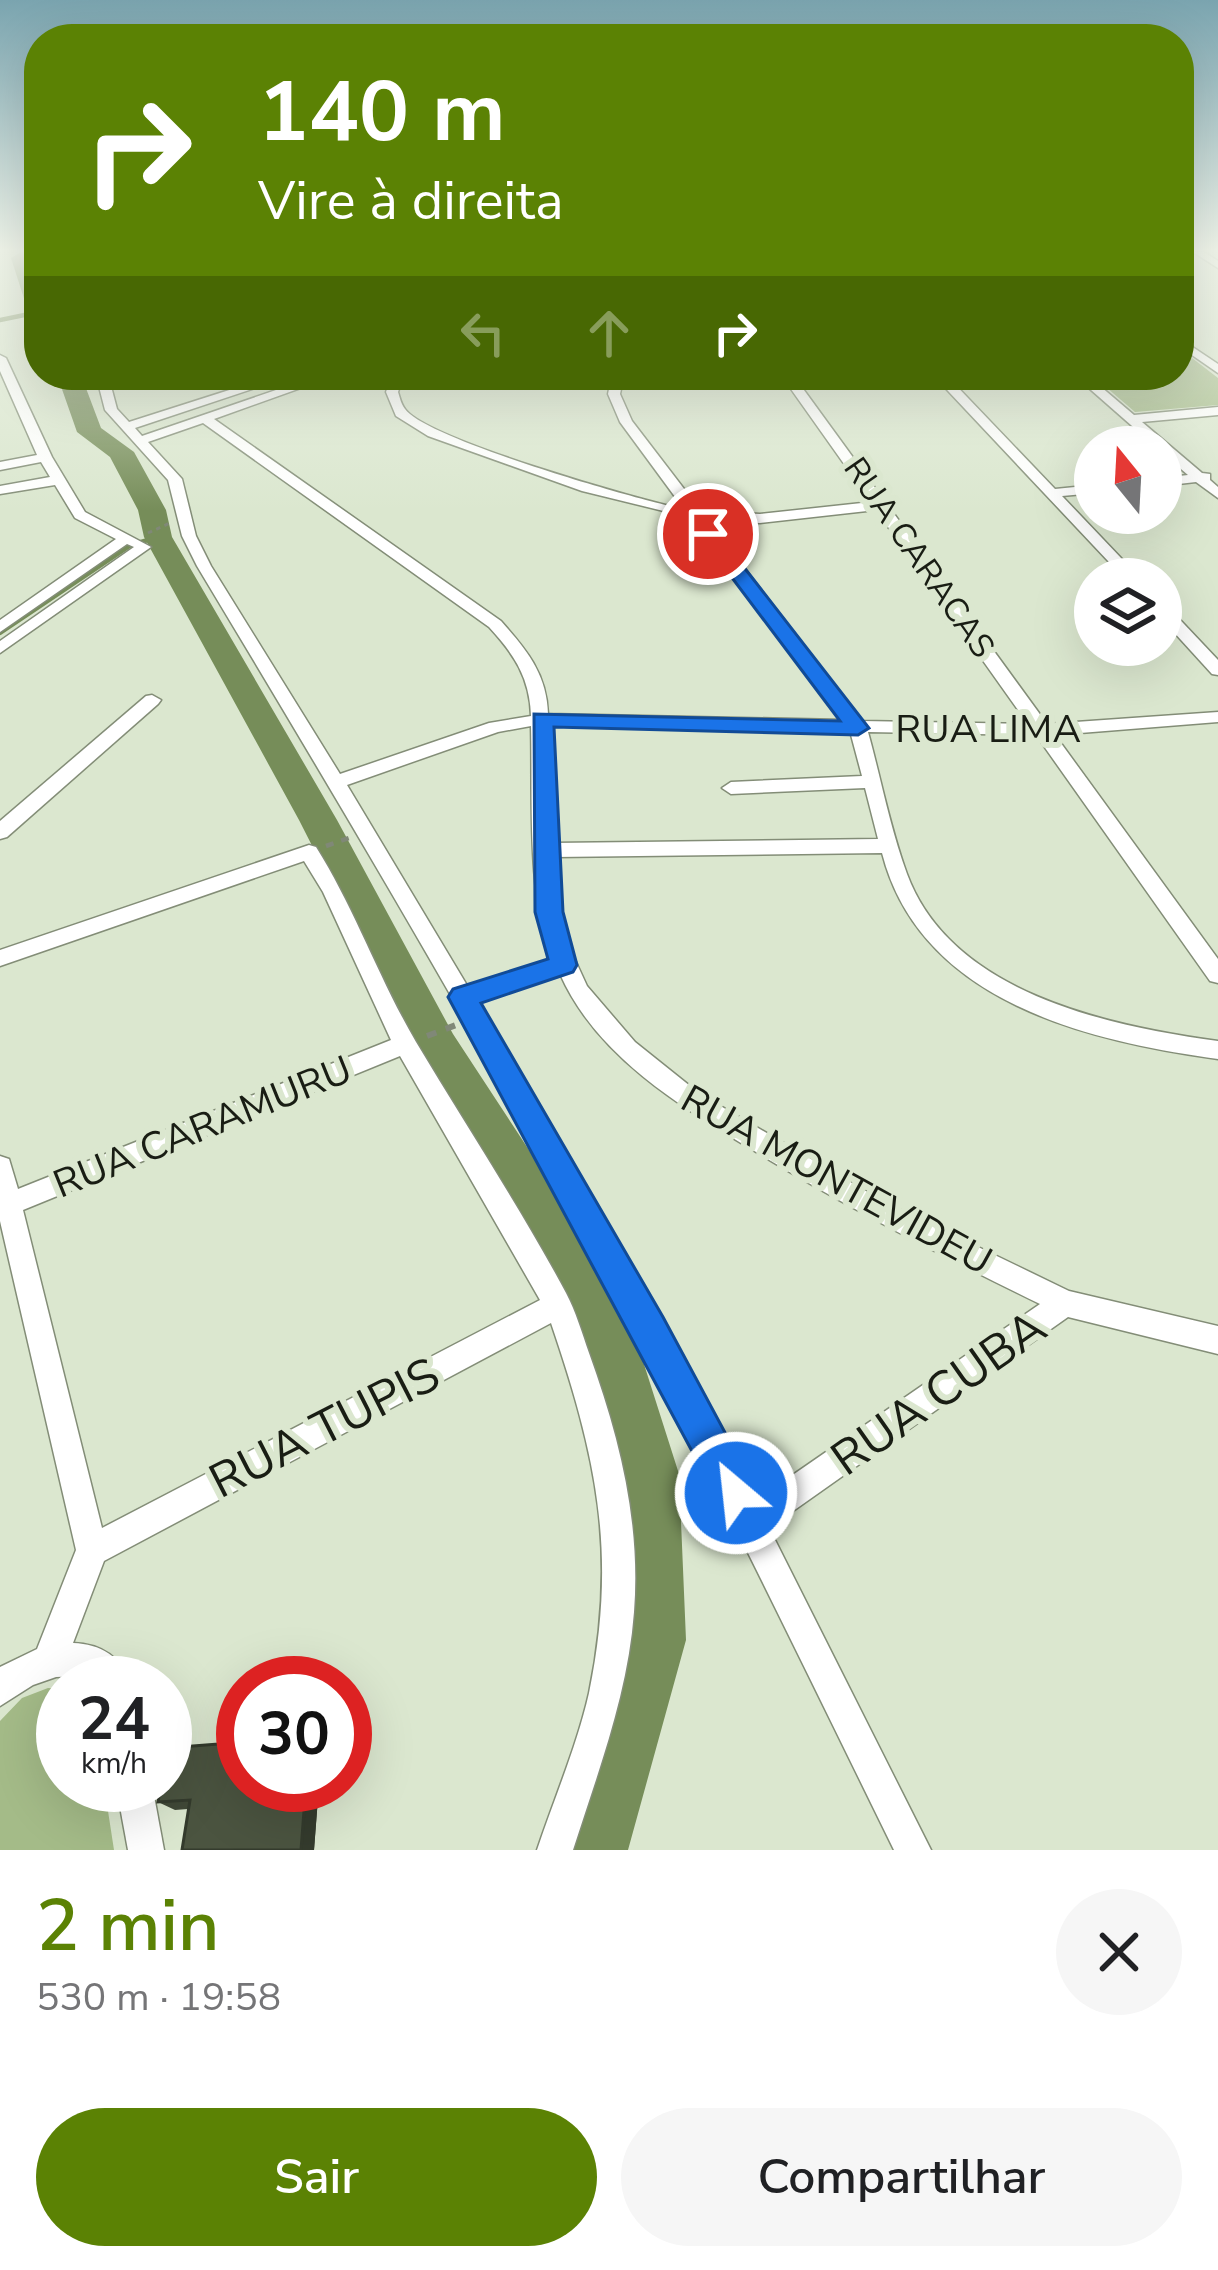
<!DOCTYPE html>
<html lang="pt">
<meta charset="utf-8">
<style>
:root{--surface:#fff;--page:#f6f6f6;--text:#202124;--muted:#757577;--accent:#5b8204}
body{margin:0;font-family:"Nunito Sans",sans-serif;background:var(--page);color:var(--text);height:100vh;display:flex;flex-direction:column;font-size:45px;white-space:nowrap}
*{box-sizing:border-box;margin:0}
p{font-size:39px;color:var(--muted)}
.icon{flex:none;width:66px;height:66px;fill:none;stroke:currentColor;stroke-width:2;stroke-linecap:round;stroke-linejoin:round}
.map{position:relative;height:1850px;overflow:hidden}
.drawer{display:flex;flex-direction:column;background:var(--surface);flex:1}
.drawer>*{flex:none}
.guide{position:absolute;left:24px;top:24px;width:1170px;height:366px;border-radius:48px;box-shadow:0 12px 48px #0002;background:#5b8204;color:#fff;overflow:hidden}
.needle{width:78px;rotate:342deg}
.buttons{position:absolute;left:1074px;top:426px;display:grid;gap:24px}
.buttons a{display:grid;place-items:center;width:108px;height:108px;border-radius:50%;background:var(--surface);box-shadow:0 12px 48px #0002;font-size:60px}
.speed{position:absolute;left:36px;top:1656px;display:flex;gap:24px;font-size:60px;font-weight:700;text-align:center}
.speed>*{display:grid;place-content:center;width:156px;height:156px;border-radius:50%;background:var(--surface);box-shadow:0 12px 48px #0002;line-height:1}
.speed small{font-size:30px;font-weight:400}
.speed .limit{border:18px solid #d22;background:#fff;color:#111}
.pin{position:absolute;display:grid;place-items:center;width:102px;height:102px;color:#fff;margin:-51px;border:6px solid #fff;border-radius:50%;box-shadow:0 3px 12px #0007}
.me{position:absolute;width:132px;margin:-66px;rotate:332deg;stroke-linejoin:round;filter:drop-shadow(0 0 9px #0008)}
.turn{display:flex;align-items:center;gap:42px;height:252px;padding:0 36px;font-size:54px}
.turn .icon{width:156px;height:156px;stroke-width:2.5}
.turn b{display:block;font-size:84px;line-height:102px}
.lanes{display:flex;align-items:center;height:114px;padding:0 36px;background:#0003;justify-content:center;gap:60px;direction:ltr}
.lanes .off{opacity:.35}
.round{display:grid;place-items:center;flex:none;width:126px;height:126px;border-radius:63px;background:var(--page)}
.summary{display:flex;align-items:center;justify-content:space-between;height:204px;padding:0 36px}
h1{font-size:72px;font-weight:600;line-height:90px;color:var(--accent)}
.primary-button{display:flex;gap:24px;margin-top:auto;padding:24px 36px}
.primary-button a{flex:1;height:138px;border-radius:72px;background:var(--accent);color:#fff;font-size:48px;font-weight:600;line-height:138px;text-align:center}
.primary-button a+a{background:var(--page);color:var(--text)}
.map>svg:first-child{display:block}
.green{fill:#a4bb88}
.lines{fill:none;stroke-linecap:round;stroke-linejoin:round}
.stream{stroke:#768d59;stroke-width:4.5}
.river{fill:#768d59;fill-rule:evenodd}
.street-casing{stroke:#838d77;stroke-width:3}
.path-far2{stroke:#808877;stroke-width:3;stroke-dasharray:4.5 4.5;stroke-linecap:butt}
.path-far1{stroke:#808877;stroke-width:4.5;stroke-dasharray:8 8;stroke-linecap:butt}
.path{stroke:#808877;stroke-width:6;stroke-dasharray:10 10;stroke-linecap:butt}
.street{fill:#fff;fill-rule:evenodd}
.wall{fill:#404837}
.shaded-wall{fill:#343b2d}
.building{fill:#4b5440;stroke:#343b2d;stroke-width:3}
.route{fill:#1a73e8;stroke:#114b97;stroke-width:3}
.labels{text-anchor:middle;stroke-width:12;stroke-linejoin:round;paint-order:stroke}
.far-street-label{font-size:33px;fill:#191d14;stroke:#dbe7cf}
.street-label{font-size:39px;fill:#191d14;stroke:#dbe7cf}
.near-street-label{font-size:48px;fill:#191d14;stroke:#dbe7cf}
</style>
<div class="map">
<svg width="1218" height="1850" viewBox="0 0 1218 1850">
<rect width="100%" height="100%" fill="#dbe7cf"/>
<g class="green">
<polygon points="1179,348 1218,378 1218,405 1135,412 1092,375 1179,375"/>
<polygon points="48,1688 63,1689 63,1785 104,1785 114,1850 0,1850 0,1721 22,1698"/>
</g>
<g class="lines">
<g class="stream">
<polyline points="0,320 39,312"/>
<polyline points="0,633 131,545 158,537"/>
</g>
<g class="river">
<path d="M21 252C43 263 39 295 39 317L28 311 11 258Z"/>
<polygon points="57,375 81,375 101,428 134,452 166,510 172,537 337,820 453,1034 620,1289 679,1474 686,1640 628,1850 554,1850 620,1640 619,1474 569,1299 421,1060 299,820 144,537 138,510 110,457 77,432"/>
</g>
<defs>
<g id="street">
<polygon points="1193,252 1204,252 1218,261 1218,268"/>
<polygon points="1179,338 1218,364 1218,373 1179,346"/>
<polygon points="0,355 6,358 52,457 85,512 151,547 0,653 0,641 134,547 127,544 0,632 0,620 116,539 75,518 55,485 0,494 0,486 50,477 41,462 0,470 0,462 37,455 0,371"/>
<path d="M96 375H108L117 409 129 422 276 375H294L135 428 142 436 320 375H337L214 419 501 621C526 649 547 674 548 714L843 720 692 518 582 491 428 436 396 416 386 392 392 375H404L398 392C400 398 401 404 405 409 426 439 641 501 684 509L620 422 608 394 612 375H624L620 394 632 421 701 511 760 514 871 502 781 375H793L1047 724 1218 712V722L1055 735 1218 959V983L1210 981 1036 735 868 732C881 779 890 828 907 874 951 993 1108 1026 1218 1041V1059C1086 1041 920 1001 882 853L555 857 565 938 587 986 635 1042 700 1094 881 1200 1069 1291 1218 1326V1354L1068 1317 769 1528 931 1850H894C794 1646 695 1441 588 1241 464 1012 331 789 197 566L182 536 168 480 105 410ZM203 423 489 627C514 654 530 678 531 716L489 723 340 774 211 566 196 536 182 479 148 442ZM876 510 1028 724 862 721 708 521 760 523ZM549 725 850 731 862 776 731 782 722 788 731 794 865 788 878 839 554 843ZM531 726C533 794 526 899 553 960L468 987 347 785 498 732ZM560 974C599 1062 692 1113 771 1161 858 1213 948 1259 1040 1304L755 1501 608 1227 477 1001Z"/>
<polygon points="933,375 946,375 1055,489 1095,485 1095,493 1062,496 1141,579 1125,579"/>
<polygon points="1074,375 1087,375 1134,415 1218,407 1218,415 1142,422 1202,473 1210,474 1210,480 1218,487 1218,498 1196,482 1161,486 1161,478 1188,475 1161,452 1161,447 1156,447"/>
<polygon points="1161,604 1167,606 1218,660 1218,675 1212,674 1161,618"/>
<polygon points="152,695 161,700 158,704 7,837 0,839 0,821 146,696"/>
<path d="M309 845 316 847C355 909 379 979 416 1042 466 1126 520 1207 566 1293 576 1312 582 1333 589 1353 619 1436 641 1522 634 1612 628 1694 598 1772 573 1850H537C554 1799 577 1746 589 1693 618 1553 596 1455 551 1323L104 1561 73 1643C101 1644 120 1656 131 1683H91L81 1676 56 1677 33 1685 0 1706V1667L37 1649 76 1550 0 1221V1156L9 1159 18 1189 391 1040 323 892 304 861 0 966V950ZM400 1056 540 1300 102 1528 23 1210Z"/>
<polygon points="116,1785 152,1785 164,1850 128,1850"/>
</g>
</defs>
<use href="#street" class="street-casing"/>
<polyline class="path-far2" points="148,533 170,523"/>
<polyline class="path-far1" points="326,846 349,838"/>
<polyline class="path" points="427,1036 456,1025"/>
<use href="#street" class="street"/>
</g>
<polygon class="wall" points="243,1785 319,1785 314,1850 188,1809 175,1810 158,1802"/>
<polygon class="shaded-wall" points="306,1785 319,1785 314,1850 301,1850"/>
<polygon class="building" points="243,1742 243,1785 306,1785 301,1850 182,1850 190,1800 158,1802 161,1785 165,1785 165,1762 168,1748"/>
<linearGradient id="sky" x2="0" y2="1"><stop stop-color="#7aa4af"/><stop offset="0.49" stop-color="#eff4e9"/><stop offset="1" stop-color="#eff4e9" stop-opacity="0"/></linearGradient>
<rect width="1218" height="511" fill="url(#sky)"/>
<polygon class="route" points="708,529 715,530 869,728 858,735 554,727 563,912 577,965 573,972 481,1003 663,1317 750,1479 755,1493 750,1507 736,1513 722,1507 448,997 453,989 548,959 535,912 534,714 840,721 699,534"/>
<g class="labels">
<g class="far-street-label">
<text transform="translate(920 557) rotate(55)" y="12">RUA CARACAS</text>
</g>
<g class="street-label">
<text x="988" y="742">RUA LIMA</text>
<text transform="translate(202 1126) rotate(-22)" y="14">RUA CARAMURU</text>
<text transform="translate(837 1179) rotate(29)" y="14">RUA MONTEVIDEU</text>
</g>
<g class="near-street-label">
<text transform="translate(938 1392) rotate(-35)" y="17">RUA CUBA</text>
<text transform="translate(324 1427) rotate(-27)" y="17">RUA TUPIS</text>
</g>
</g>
</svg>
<div class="buttons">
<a><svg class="needle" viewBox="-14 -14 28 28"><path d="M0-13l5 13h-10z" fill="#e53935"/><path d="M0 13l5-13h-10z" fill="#757577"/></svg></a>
<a><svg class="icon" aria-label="layers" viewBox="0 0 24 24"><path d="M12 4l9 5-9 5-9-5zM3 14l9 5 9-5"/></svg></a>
</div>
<div class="speed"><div>24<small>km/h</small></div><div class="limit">30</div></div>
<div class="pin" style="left:708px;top:534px;background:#d93025"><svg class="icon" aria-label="arrive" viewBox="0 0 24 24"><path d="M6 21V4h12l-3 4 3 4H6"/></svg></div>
<svg class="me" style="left:736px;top:1493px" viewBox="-20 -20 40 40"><circle r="17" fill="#1a73e8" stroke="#fff" stroke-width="3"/><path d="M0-11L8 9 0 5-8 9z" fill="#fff"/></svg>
<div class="guide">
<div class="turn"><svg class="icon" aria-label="right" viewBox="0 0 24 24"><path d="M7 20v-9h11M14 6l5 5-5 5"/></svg><div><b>140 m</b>Vire à direita</div></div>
<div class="lanes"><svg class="icon off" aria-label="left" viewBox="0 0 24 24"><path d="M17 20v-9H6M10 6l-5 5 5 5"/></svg><svg class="icon off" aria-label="ahead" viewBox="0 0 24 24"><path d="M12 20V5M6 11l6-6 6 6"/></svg><svg class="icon" aria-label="right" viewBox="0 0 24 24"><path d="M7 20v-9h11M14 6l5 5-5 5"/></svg></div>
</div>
</div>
<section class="drawer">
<div class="summary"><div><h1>2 min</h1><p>530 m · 19:58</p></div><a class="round"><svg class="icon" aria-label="close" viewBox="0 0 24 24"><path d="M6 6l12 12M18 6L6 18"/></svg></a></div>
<div class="primary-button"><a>Sair</a><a>Compartilhar</a></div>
</section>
